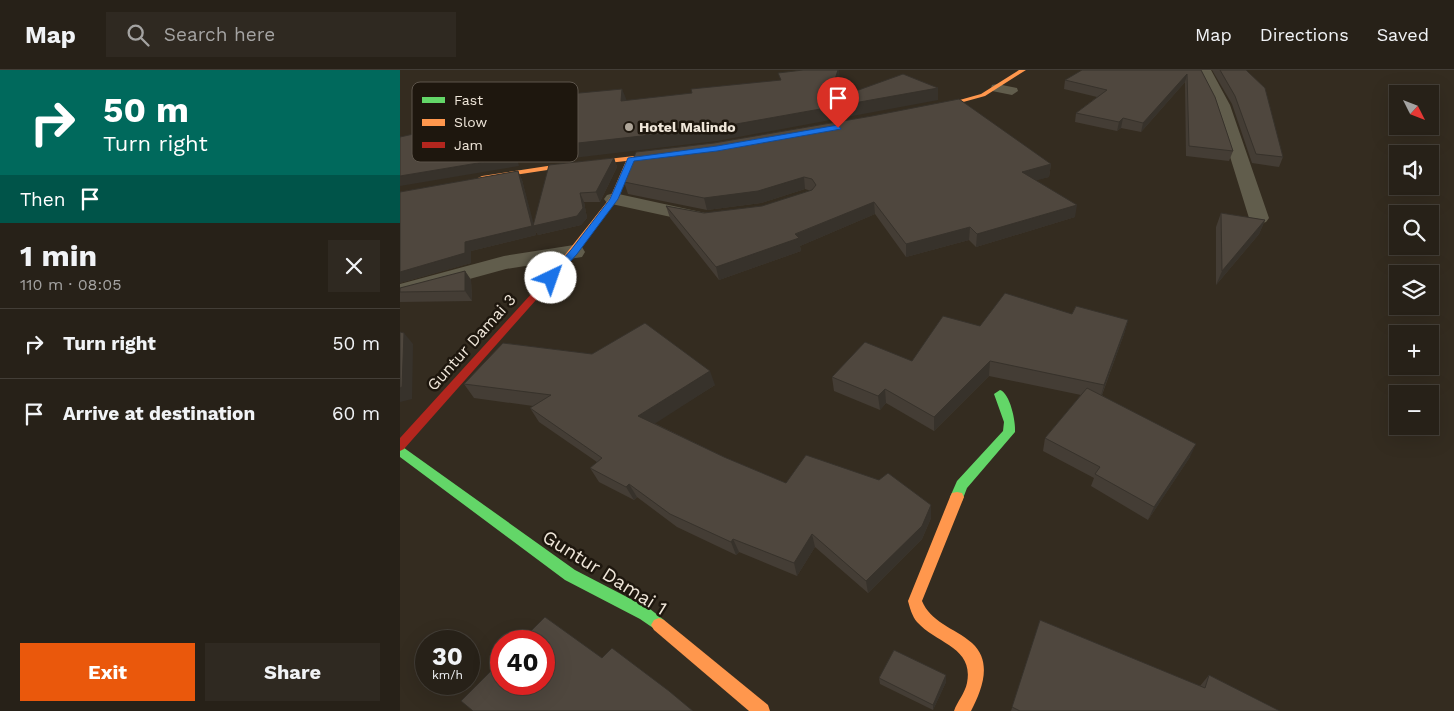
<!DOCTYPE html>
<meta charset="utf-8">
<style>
:root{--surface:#272118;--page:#2f2921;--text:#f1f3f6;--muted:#a4a3a2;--line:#433e37;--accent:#ea580c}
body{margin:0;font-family:"Work Sans",sans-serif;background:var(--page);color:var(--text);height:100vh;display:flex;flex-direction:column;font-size:19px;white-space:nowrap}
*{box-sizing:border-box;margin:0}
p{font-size:16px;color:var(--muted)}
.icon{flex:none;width:28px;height:28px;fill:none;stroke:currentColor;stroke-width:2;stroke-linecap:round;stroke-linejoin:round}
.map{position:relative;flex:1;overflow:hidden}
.sheet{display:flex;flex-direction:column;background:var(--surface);width:400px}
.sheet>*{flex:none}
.hud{background:#00695c;color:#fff;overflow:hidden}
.needle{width:32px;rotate:132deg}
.controls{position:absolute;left:989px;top:15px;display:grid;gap:10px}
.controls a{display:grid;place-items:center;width:50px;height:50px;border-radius:0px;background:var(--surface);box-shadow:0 5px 20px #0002,0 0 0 1px var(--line);font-size:25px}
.speed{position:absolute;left:15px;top:560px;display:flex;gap:10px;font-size:25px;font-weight:700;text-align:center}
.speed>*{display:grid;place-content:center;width:65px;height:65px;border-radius:50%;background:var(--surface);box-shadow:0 5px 20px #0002,0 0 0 1px var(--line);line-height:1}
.speed small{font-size:12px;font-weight:400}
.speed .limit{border:8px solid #d22;background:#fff;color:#111}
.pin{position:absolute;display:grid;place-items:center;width:42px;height:42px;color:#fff;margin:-51px -21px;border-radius:50% 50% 50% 0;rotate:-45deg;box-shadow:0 0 5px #0007}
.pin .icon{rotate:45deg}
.me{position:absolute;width:55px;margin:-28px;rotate:42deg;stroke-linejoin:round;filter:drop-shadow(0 0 4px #0008)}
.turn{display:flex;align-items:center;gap:18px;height:105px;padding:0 20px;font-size:22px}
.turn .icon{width:65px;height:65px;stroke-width:2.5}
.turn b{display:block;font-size:35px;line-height:42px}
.then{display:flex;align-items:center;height:48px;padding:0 20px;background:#0003;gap:10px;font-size:19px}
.round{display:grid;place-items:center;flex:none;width:52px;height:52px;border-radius:0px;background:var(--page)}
.headline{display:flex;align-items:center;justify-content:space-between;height:85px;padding:0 20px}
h1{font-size:30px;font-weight:700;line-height:38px}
.cta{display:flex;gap:10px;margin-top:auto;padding:10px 20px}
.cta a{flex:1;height:58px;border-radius:0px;background:var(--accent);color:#fff;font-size:20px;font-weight:700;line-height:58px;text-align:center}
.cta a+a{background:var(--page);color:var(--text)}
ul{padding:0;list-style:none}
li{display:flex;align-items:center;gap:15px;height:70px;padding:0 20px;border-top:1px solid var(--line)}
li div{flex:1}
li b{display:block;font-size:19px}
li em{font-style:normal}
header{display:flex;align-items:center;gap:30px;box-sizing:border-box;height:70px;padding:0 25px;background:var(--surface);border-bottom:1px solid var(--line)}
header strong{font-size:24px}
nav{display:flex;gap:28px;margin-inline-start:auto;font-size:18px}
.search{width:350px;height:45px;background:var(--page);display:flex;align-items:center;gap:12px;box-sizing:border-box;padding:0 18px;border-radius:0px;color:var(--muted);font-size:19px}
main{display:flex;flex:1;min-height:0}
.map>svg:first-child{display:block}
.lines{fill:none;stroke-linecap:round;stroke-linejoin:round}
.lane{fill:#615d4c;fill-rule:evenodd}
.street{fill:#615d4c;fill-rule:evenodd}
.fast{fill:#63d668;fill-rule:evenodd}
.slow{fill:#ff974d;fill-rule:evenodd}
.jam{fill:#b3261e;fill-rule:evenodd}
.wall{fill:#443d35}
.shaded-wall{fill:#37322b}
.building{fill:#4f473e;stroke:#37322b}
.route{fill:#1a73e8;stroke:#114b97}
.poi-dot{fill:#aea598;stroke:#1e170e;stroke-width:2}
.labels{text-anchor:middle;stroke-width:5;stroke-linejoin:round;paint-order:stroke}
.far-poi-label{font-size:14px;font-weight:bold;fill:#efe6d9;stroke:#1e170e;text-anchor:start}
.street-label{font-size:16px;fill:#efe6d9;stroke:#1e170e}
.near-street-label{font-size:19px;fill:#efe6d9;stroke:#1e170e}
.key{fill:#1e170e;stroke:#5d554b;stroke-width:1}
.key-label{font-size:14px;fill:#efe6d9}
</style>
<header>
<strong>Map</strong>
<div class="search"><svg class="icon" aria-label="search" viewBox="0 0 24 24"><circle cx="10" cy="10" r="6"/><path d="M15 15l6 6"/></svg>Search here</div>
<nav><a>Map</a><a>Directions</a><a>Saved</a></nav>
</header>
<main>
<section class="sheet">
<div class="hud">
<div class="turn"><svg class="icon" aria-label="right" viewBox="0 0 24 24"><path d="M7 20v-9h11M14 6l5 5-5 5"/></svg><div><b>50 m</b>Turn right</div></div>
<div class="then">Then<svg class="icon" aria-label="arrive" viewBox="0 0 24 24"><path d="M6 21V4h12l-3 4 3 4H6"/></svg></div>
</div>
<div class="headline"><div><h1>1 min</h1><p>110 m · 08:05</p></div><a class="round"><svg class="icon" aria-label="close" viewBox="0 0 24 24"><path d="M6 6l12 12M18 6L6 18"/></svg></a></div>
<ul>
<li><svg class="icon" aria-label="right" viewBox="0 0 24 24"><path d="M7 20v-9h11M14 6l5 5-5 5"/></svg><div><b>Turn right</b></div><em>50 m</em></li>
<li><svg class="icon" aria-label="arrive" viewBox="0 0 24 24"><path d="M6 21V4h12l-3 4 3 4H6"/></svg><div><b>Arrive at destination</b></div><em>60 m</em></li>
</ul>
<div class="cta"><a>Exit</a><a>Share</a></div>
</section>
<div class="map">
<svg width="1054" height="641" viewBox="0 0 1054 641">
<rect width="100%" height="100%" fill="#342c20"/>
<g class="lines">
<polygon class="lane" points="597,14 617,18 618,21 612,25 592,21 591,18 592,15"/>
<g class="street">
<polygon points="797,0 811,0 830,35 869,148 866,152 859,154 852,152 849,148 814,35"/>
<polygon points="214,123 310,144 313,148 310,152 303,154 207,133 204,129 207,125"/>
<polygon points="174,175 182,177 185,182 182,187 106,199 0,228 0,214 104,186"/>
</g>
<g class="fast">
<path d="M600 320C610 323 616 352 615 362L567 418 562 431 557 432 552 431 550 427 557 411 603 361 604 352 594 324Z"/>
<polygon points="0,375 175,500 250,539 264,550 267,555 264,560 259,562 240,549 165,510 0,387"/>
</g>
<g class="slow">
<polygon points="619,0 626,0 585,26 527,42 524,40 581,24"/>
<polygon points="270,82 274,84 273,86 234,90 218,129 159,204 153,204 153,200 210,128 226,91 154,99 82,110 78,108 82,106 154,95"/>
<path d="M557 422 562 423 564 427 522 531C526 541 534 548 543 554 552 560 563 565 572 573 593 592 582 620 571 641H554C557 632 565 623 567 613 574 577 537 574 517 552 512 546 510 538 508 531L550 427 552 423Z"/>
<polygon points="259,548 264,550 368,635 370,641 349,641 254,560 251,555 254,550"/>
</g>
<polygon class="jam" points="156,199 161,202 159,204 4,379 0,381 0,368 153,200"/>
</g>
<g class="wall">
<polygon points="801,0 833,81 829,91 786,86 785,12 741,62 721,58 717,61 675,52 676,43 697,27 664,19 665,10"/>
<polygon points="812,0 846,0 883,87 879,97 852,93 832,34"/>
<polygon points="472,46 651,94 649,107 635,110 675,147 576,177 569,170 506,187 475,144 400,176 401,181 319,210 270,148 266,136 304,143 362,136 411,121 405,119 361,133 307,140 228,124 224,112 314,73"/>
<polygon points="214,88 217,97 200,132 184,132 187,148 181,155 138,165 135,160 136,165 71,181 71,193 0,213 0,122 118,101 122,110 133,154"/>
<polygon points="821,143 865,150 859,164 816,215 816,157"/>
<polygon points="65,201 71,210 72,231 0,232 0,222"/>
<polygon points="672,244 728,250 724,264 702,325 790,387 748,450 691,416 694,408 643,381 645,368 681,325 589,306 534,361 486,333 480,340 434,321 432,307 512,291 580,256"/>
<polygon points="64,314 315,315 254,353 324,387 386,413 531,435 531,448 522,469 468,523 415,477 397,506 339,482 336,485 277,457 237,427 234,430 199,412 190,398 197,392 139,352 130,338 133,336 74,328"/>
<polygon points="640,550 800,616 809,605 880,641 611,641"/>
<polygon points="546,605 546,612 533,640 480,614 479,608"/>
</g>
<g class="shaded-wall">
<polygon points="438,0 439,0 440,8 431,37 538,18 538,30 317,71 156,90 151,76 428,31"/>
<polygon points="787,4 785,12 741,62 743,53"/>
<polygon points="222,19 227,31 221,31"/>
<polygon points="104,44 108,53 119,96 0,116 0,106"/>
<polygon points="723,48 721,58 717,61 719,52"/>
<polygon points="214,88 217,97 200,132 196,122"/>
<polygon points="651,94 649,107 620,115 622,102"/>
<polygon points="118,101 122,110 134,155 180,123 184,132 187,148 181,155 138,165 135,160 136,165 71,181 71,193 0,213 0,202 65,172"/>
<polygon points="404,107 405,119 361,133 307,140 304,128"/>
<polygon points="474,132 475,144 400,176 401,181 319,210 316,197"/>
<polygon points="677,135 675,147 576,177 577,164"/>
<polygon points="865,150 859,164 816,215 822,201"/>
<polygon points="570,157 569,170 506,187 506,174"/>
<polygon points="65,201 71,210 72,231 65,221"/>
<polygon points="728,250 724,264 700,329 704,315"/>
<polygon points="4,263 13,274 12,329 0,332 0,318"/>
<polygon points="590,291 589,306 534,361 534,347"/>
<polygon points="310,301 315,315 245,360 238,346"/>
<polygon points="485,319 486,333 480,340 478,326"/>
<polygon points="796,374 790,387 748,450 754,437"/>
<polygon points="229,414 237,427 234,430 226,417"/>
<polygon points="531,435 531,448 522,469 468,523 466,511"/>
<polygon points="412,464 415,477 397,506 394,493"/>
<polygon points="333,469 339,482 336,485 331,472"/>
<polygon points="546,605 546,612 533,640 533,635"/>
</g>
<g class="building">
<polygon points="403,0 438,0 428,31 503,4 538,18 314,58 151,76 161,37 166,37 169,24 222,19 221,31 292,23 291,19 381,10 378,3"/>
<polygon points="682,0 801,0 815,27 833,81 789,76 787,4 743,53 723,48 719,52 676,43 707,20 665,10"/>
<polygon points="820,0 846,0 865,18 883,87 856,84 835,26"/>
<polygon points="559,29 651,94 622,102 677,135 577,164 570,157 506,174 474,132 395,164 399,168 316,197 266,136 304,143 362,136 412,120 416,115 412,109 404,107 358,121 304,128 224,112 236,82 314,73 472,46"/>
<polygon points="104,44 114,87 0,106 0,67"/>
<polygon points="214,88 196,122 180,123 183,138 177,146 133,156 149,95"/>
<polygon points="118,101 132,156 65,172 65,183 0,202 0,122"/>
<polygon points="821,143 865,150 822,201"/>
<polygon points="65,201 65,221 0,222 0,218"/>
<polygon points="605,223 672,244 676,236 728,250 704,315 590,291 534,347 485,319 478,326 432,307 465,272 512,291 543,246 580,256"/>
<polygon points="245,253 310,301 238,346 324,387 386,413 406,385 479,410 488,403 531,435 522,456 466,511 412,464 394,493 333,469 331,472 270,444 229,414 226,417 190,398 202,388 130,338 151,325 64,314 103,273 192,284"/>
<polygon points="0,262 4,263 2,317 0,318"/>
<polygon points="687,318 796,374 754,437 695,404 700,397 645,368"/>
<polygon points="145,547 202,588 212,578 269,621 293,641 73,641 61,631 101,591 101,614 144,614 144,571 121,571"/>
<polygon points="640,550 805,618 809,605 880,641 620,641 612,637"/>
<polygon points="494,580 546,605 533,635 479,608"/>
</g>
<polygon class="route" points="438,55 441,59 317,81 234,91 218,129 177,184 154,210 146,208 171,180 210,129 228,88 317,76"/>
<circle class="poi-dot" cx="229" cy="57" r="5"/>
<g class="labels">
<g class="far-poi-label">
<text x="239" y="62">Hotel Malindo</text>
</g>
<g class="street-label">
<text transform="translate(71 272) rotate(-48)" y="6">Guntur Damai 3</text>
</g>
<g class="near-street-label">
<text transform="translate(205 502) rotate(32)" y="7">Guntur Damai 1</text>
</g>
</g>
<rect x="12" y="12" width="166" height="80" rx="8" class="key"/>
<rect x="22" y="27" width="23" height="6" fill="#63d668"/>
<rect x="22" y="49" width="23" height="7" fill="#ff974d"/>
<rect x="22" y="72" width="23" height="6" fill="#b3261e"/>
<g class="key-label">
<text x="54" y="35">Fast</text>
<text x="54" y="57">Slow</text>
<text x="54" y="80">Jam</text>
</g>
</svg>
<div class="controls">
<a><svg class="needle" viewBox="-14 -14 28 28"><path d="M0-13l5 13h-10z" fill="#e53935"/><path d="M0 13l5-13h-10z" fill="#a4a3a2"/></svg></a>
<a><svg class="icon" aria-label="sound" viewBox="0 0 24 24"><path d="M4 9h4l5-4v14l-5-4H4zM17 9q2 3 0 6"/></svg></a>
<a><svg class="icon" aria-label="search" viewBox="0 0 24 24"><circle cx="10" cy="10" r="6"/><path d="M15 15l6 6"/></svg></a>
<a><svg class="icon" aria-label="layers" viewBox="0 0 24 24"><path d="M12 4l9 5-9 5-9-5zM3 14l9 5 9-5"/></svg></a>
<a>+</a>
<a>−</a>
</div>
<div class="speed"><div>30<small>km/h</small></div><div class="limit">40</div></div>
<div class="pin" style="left:438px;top:58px;background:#d93025"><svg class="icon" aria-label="arrive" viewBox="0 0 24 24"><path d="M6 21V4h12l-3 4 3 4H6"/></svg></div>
<svg class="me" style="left:151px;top:208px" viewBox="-20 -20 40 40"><circle r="19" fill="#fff"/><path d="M0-13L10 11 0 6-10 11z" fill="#1a73e8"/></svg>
</div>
</main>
